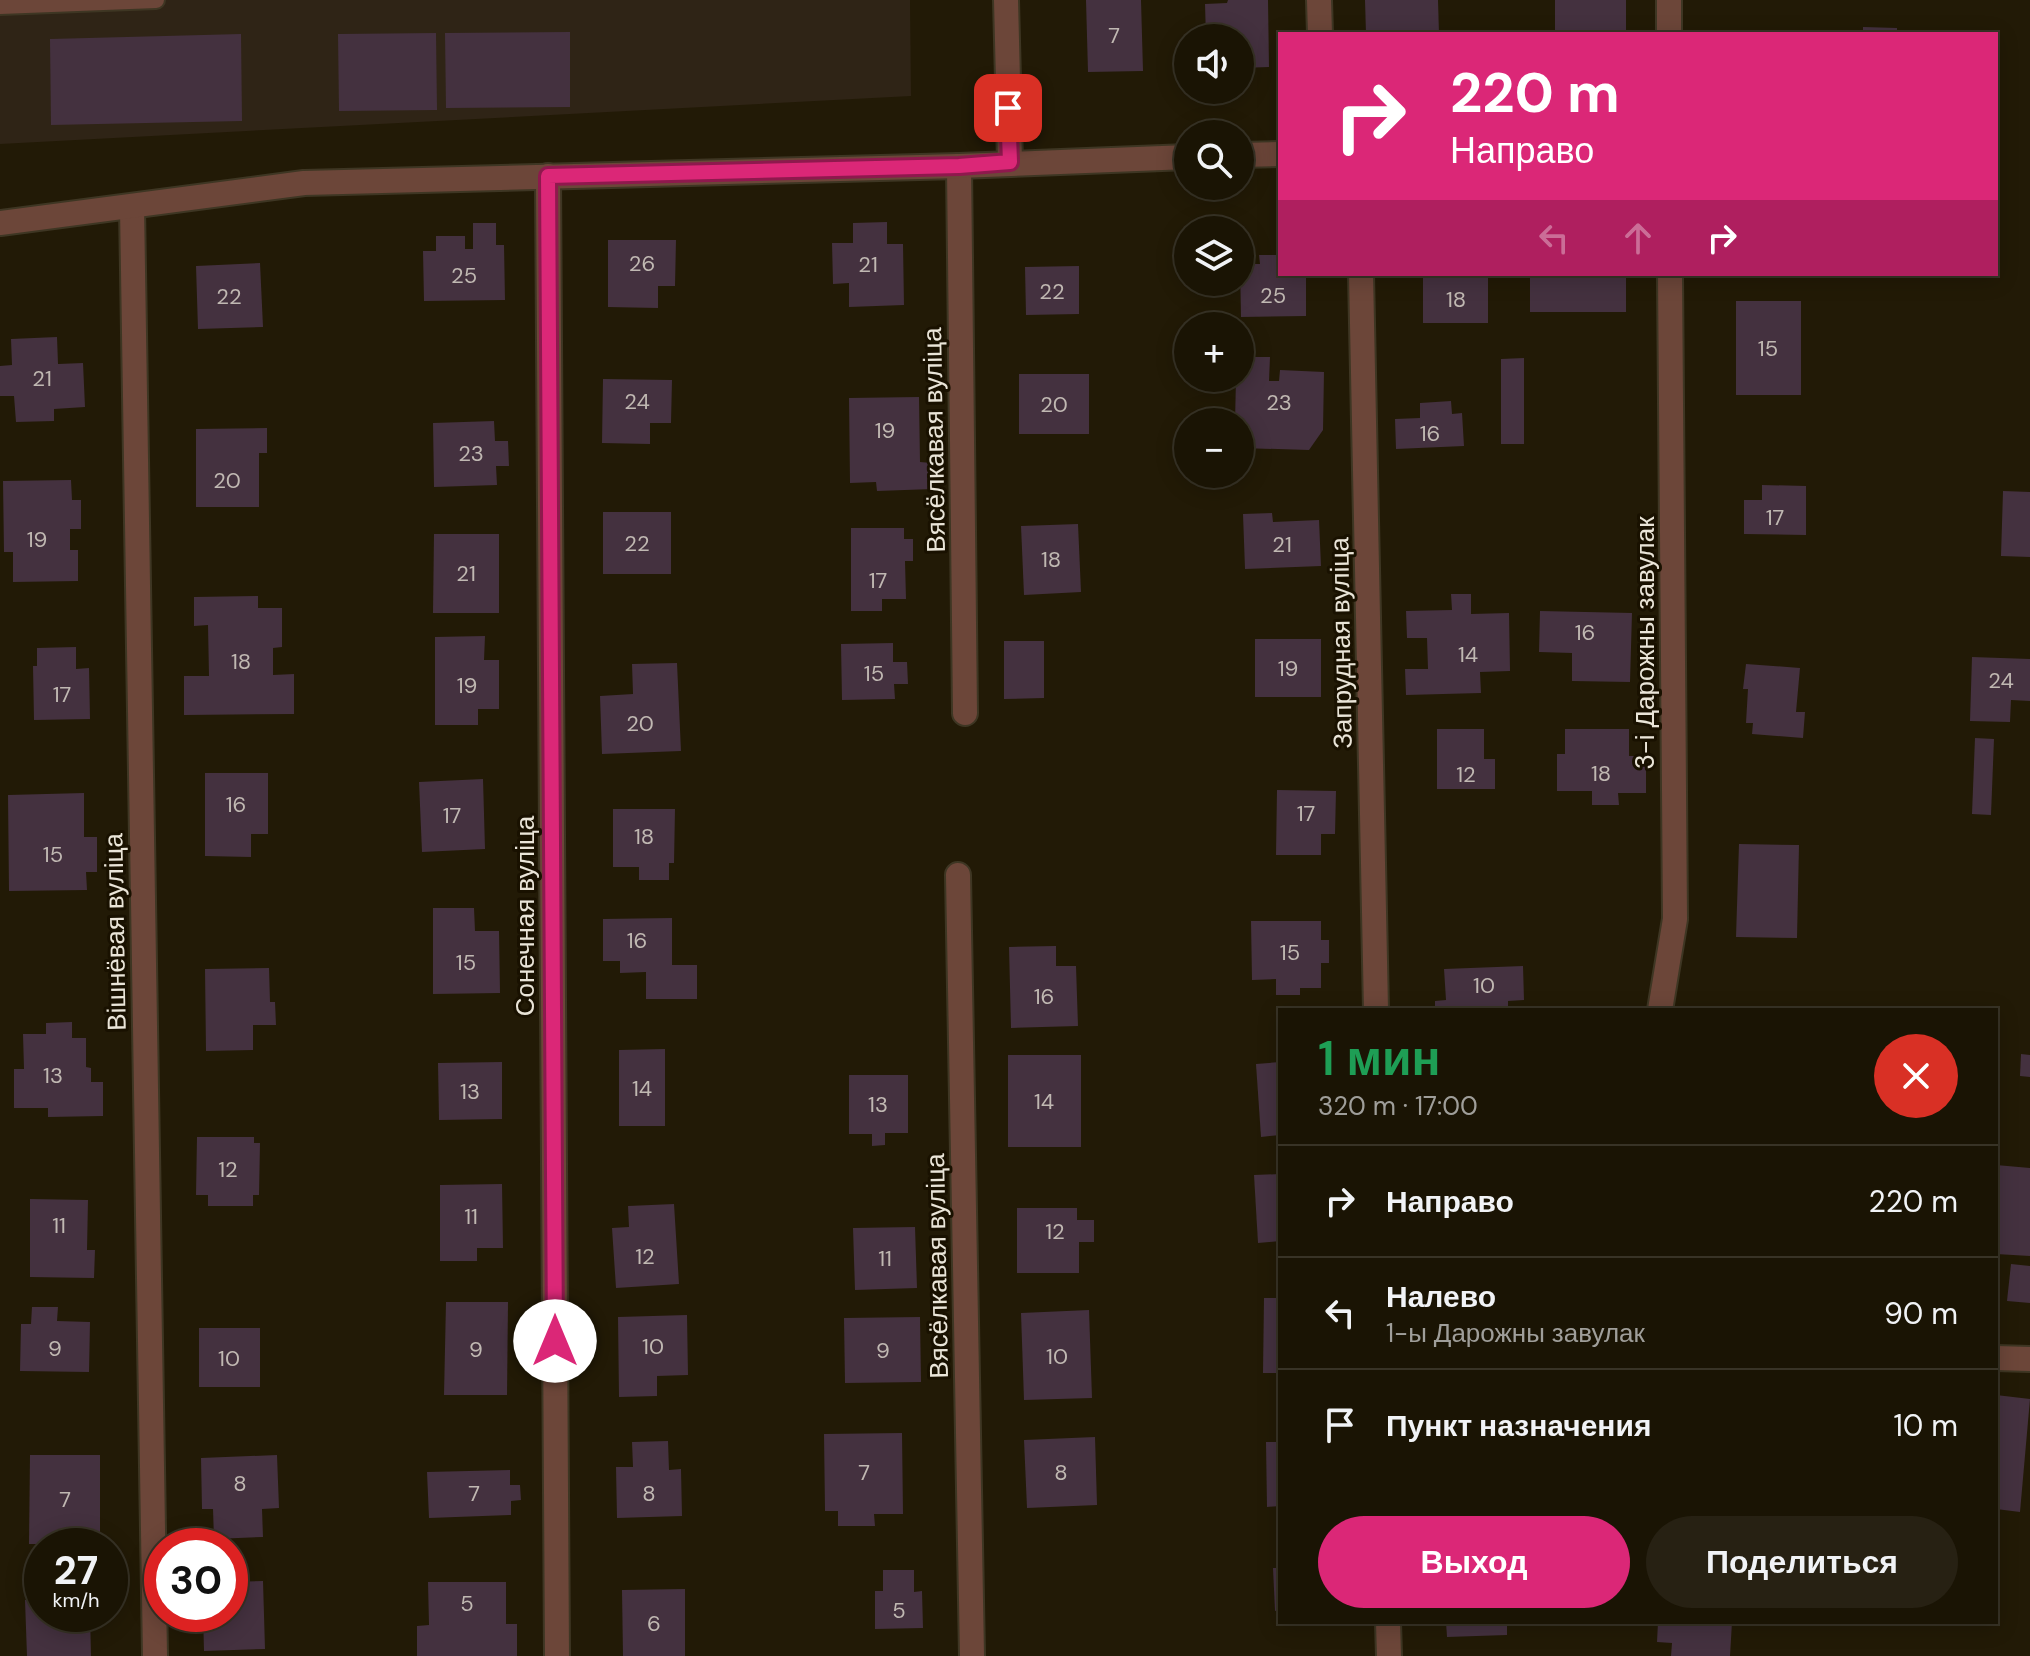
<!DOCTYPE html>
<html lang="ru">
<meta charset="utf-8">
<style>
:root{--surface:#1a1404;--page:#272113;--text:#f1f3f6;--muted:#9f9e9a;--line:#383326;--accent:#db2777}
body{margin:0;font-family:"DM Sans",sans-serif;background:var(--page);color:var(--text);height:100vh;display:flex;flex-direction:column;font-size:30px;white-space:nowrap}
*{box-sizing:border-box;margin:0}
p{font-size:26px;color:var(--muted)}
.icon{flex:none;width:44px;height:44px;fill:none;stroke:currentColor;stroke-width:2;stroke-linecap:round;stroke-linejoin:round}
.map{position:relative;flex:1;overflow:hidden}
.drawer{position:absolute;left:1278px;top:1008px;width:720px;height:616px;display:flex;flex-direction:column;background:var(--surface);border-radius:0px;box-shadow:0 4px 20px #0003,0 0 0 2px var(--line)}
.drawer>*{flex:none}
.guide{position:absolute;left:1278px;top:32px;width:720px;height:244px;border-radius:0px;box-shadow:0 4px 20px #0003,0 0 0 2px var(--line);background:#db2777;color:#fff;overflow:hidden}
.buttons{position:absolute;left:1174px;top:24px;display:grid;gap:16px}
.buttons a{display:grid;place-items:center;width:80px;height:80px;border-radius:50%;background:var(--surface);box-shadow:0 4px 20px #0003,0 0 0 2px var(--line);font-size:40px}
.speed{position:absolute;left:24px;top:1528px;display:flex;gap:16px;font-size:40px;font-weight:700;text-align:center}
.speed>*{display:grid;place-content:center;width:104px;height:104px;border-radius:50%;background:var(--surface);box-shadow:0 4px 20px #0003,0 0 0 2px var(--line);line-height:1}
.speed small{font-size:20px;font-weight:400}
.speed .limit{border:12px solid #d22;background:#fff;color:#111}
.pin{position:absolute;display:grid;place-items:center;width:68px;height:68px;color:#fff;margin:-34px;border-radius:16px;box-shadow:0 4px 12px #0006}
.me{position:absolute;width:88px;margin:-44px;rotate:0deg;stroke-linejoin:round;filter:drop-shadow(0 0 6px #0008)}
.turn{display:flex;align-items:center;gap:28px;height:168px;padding:0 40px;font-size:36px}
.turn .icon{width:104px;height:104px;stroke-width:2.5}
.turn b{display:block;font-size:56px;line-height:68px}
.lanes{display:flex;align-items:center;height:76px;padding:0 40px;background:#0003;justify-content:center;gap:40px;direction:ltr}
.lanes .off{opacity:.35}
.round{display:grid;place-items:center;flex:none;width:84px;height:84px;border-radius:42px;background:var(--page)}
.head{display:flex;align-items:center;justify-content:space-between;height:136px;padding:0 40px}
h1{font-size:48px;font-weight:600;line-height:60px;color:#1e9e55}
.action{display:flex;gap:16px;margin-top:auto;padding:16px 40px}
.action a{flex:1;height:92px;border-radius:48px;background:var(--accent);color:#fff;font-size:32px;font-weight:600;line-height:92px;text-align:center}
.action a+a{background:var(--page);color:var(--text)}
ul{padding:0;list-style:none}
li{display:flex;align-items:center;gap:24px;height:112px;padding:0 40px;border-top:2px solid var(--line)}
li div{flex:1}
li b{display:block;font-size:30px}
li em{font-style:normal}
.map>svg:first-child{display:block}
.industrial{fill:#2f2416}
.building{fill:#44313f}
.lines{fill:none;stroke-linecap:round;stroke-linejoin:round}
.lane-casing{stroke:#3e3623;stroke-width:20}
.street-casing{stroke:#3e3623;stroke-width:28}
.lane{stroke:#6c4639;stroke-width:16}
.street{stroke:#6c4639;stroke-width:24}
.route-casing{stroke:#8e194d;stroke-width:20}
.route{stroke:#db2777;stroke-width:14}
.labels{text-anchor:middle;stroke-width:6;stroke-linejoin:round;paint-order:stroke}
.number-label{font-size:22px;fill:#c0b8b2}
.street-label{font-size:26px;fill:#eae5d8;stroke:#191100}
</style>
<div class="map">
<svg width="2030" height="1656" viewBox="0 0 2030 1656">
<rect width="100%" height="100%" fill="#221a06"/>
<polygon class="industrial" points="0,0 910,0 911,96 0,144"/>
<g class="building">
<polygon points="1086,0 1141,0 1143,71 1088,72"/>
<polygon points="1228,0 1268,0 1269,67 1240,68 1240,38 1206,38 1205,4 1227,3"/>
<polygon points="1365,0 1438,0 1439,34 1366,34"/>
<rect x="1555" y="0" width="71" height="34"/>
<polygon points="1863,27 1897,28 1897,34 1863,34"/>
<polygon points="570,32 570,107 446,108 445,33"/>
<polygon points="436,33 437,110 339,111 338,34"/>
<polygon points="241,34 242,121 51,125 50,39"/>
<polygon points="887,222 887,244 903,244 904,305 849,307 849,283 833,284 832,243 853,243 853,223"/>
<polygon points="473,223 496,223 496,245 504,245 505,300 424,301 423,251 436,251 436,236 465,236 465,249 473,249"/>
<polygon points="608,240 676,240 675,286 658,286 658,308 608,307"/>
<polygon points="1259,255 1280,255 1280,274 1306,274 1306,316 1241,317 1240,264 1260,264"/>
<polygon points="260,263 263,327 198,329 196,266"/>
<polygon points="1079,266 1079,314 1026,315 1025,267"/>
<rect x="1423" y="274" width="65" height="49"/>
<rect x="1530" y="274" width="96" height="38"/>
<rect x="1736" y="301" width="65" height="94"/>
<polygon points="57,337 58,364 83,363 85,407 54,409 54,421 16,422 14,396 0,396 0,366 12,365 11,339"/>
<polygon points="1240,357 1270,357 1269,381 1279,381 1280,370 1324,372 1323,430 1309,450 1240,448 1240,422 1235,422 1236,378 1240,378"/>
<polygon points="1524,358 1524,444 1501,444 1501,359"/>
<rect x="1019" y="374" width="70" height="60"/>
<polygon points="603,379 672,380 671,423 650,423 650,444 602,443"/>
<polygon points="919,397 920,462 932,463 933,489 877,491 876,482 850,483 849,398"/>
<polygon points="1451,401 1452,414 1462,413 1464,446 1396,449 1395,419 1420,418 1420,403"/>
<polygon points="494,421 495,441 508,441 509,466 496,466 497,485 434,487 433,423"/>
<polygon points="267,428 267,453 259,453 259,507 196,507 196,429"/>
<polygon points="71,480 72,500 81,500 81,529 70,529 70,550 78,550 78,581 13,582 13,552 4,552 3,481"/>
<polygon points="1762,485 1806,486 1806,535 1744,534 1744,500 1762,500"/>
<polygon points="2003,491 2030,492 2030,557 2001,556"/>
<rect x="603" y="512" width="68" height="62"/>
<polygon points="1272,513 1273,522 1319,520 1321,566 1245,569 1243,514"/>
<polygon points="1078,524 1081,592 1024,595 1021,526"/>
<polygon points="851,528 904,528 904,539 913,539 913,561 905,561 906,599 882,599 882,611 851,611"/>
<polygon points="434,534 499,534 499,613 433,613"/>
<polygon points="1451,594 1471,594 1471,614 1509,613 1510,671 1480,672 1481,693 1406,695 1405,669 1428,669 1427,638 1407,638 1406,611 1452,610"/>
<polygon points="258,596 258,608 282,608 282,647 273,648 273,675 294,674 294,714 184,715 184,676 209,676 208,625 194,626 194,597"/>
<polygon points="1540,611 1632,613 1630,682 1572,681 1572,653 1539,652"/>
<polygon points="485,636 484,660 499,660 499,709 478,709 478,725 435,725 435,637"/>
<rect x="1255" y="639" width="66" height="58"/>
<polygon points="1004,641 1044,641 1044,698 1004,699"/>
<polygon points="893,643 893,662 907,662 908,684 894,684 895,699 842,700 841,644"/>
<polygon points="76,647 76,669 89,668 90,719 34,720 33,666 37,666 37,648"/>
<polygon points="1972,657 2030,659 2030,701 2011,700 2010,722 1970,721"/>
<polygon points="677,663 681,751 602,754 600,696 633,694 632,664"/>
<polygon points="1746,664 1800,668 1796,712 1805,712 1803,738 1752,734 1753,723 1746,723 1748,689 1743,689"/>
<polygon points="1437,729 1484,729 1484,759 1495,759 1495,789 1437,789"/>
<polygon points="1565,729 1629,729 1629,756 1646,756 1646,793 1618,793 1619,805 1592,805 1592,791 1557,791 1557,754 1565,754"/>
<polygon points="1975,738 1994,739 1991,815 1972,814"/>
<polygon points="205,773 268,773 268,834 251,834 251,857 205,856"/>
<polygon points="483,779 485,849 422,852 419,782"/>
<polygon points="1277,790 1336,791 1335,834 1321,834 1321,855 1276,855"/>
<polygon points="84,793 84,837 97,837 97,872 86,872 87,890 9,891 8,795"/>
<polygon points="613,809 675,809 674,863 669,863 669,880 639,880 639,867 613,867"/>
<polygon points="1739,844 1799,845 1797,938 1736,937"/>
<polygon points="433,908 474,908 475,931 499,931 500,993 433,994"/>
<polygon points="672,918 672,965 697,965 697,999 646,999 646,972 620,973 620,961 603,961 603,919"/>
<polygon points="1251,921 1321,921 1321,940 1329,940 1329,963 1321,963 1321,988 1300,988 1300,995 1276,995 1276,979 1252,980"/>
<polygon points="1056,946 1056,966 1076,966 1078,1026 1011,1028 1009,947"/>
<polygon points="1523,966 1524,1000 1508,1001 1508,1010 1435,1010 1435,1001 1446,1000 1444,969"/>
<polygon points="269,968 270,1002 275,1002 276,1025 253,1025 253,1050 206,1051 205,969"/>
<polygon points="72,1022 72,1038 86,1038 86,1067 91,1068 91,1082 103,1082 103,1116 48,1117 48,1108 14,1108 14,1069 24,1069 23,1034 46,1034 46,1023"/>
<polygon points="665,1049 665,1126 619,1126 619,1050"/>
<polygon points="2021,1054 2030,1055 2030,1077 2020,1076"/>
<rect x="1008" y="1055" width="73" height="92"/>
<polygon points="502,1062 502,1119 439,1120 438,1063"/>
<polygon points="1280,1062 1280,1135 1261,1137 1256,1064"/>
<polygon points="849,1075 908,1075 908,1133 885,1133 885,1145 872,1146 872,1134 849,1134"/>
<polygon points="197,1137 254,1137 254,1143 260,1143 259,1195 253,1195 253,1206 208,1206 208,1195 196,1195"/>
<polygon points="1996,1165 2030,1168 2030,1256 1996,1254"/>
<polygon points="1280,1174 1280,1241 1258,1243 1254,1175"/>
<polygon points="502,1184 503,1248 477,1248 477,1261 440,1261 440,1185"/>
<polygon points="30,1199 88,1200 87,1250 95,1250 94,1278 30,1277"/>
<polygon points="674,1204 679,1284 616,1288 612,1228 629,1227 628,1206"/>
<polygon points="1017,1208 1077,1208 1077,1220 1094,1220 1094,1242 1079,1242 1079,1273 1017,1273"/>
<polygon points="915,1227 917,1288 855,1290 853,1228"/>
<polygon points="2011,1264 2030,1266 2030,1303 2007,1301"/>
<polygon points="1264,1298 1280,1298 1280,1373 1263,1373"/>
<polygon points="446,1302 508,1302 507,1395 444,1395"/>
<polygon points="32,1307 58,1307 57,1321 90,1322 89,1372 20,1371 21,1324 31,1324"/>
<polygon points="1089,1310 1092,1398 1024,1400 1021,1313"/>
<polygon points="687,1315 688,1375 657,1376 657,1396 619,1397 618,1317"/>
<polygon points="920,1317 921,1382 845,1383 844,1318"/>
<rect x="199" y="1328" width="61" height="59"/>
<polygon points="1996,1395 2030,1399 2020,1512 1996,1509"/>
<polygon points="902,1433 903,1514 874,1514 875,1526 838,1526 838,1511 825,1511 824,1434"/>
<polygon points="1095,1437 1097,1505 1027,1508 1024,1440"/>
<polygon points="668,1441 669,1470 681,1469 682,1516 617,1518 616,1467 633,1467 632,1442"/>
<polygon points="1266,1442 1280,1442 1280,1506 1267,1507"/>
<polygon points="30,1455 100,1455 100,1544 29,1544"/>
<polygon points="277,1455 279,1508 262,1509 263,1537 214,1539 213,1509 202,1509 201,1458"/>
<polygon points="510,1470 510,1485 520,1485 521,1500 511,1501 511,1515 429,1518 427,1472"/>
<polygon points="1273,1568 1280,1568 1280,1610 1275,1611"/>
<polygon points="883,1570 914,1570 914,1592 922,1591 923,1628 875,1629 875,1591 883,1591"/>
<polygon points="263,1581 265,1649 204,1651 203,1614 230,1614 230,1582"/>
<polygon points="428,1582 506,1582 506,1624 517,1624 517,1656 417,1656 417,1626 429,1625"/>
<polygon points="685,1589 685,1656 623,1656 622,1590"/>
<polygon points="25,1600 42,1600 42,1614 90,1614 91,1656 27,1656"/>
<polygon points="1446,1622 1507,1622 1507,1635 1447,1637"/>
<polygon points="1658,1622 1732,1622 1730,1656 1671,1656 1672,1643 1657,1642"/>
</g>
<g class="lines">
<defs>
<polyline id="lane" points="0,6 156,0"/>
<g id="street">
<polyline points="1006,0 1010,162"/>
<polyline points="1319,0 1320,34"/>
<polyline points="1669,34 1669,0"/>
<polyline points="1240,155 1280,154"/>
<polyline points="959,166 965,713"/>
<polyline points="548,176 557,1656"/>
<polyline points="132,207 155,1656"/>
<polyline points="0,223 304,183 959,166 1188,157"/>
<polyline points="1361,274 1376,1010"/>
<polyline points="958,875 972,1656"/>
<polyline points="1660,1010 1675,919 1670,274"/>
<polyline points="1996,1358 2030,1359"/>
<polyline points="1388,1622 1389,1656"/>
</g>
</defs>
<use href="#lane" class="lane-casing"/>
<use href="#street" class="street-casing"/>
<use href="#lane" class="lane"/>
<use href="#street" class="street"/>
</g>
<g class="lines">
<defs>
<polyline id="route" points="555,1341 548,176 959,166 1010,162 1008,108"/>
</defs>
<use href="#route" class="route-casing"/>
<use href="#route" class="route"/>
</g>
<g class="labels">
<g class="number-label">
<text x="1114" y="43">7</text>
<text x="642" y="271">26</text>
<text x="868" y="272">21</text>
<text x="464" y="283">25</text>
<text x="1052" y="299">22</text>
<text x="1273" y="303">25</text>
<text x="229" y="304">22</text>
<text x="1456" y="307">18</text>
<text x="1768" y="356">15</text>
<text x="42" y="386">21</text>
<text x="637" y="409">24</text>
<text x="1279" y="410">23</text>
<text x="1054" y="412">20</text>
<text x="885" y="438">19</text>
<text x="1430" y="441">16</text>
<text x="471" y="461">23</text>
<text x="227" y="488">20</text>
<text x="1775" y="525">17</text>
<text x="37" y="547">19</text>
<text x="637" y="551">22</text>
<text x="1282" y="552">21</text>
<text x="1051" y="567">18</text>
<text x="466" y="581">21</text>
<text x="878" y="588">17</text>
<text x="1585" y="640">16</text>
<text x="1468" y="662">14</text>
<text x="241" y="669">18</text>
<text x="1288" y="676">19</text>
<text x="874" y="681">15</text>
<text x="2001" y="688">24</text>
<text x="467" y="693">19</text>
<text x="62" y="702">17</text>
<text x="640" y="731">20</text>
<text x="1601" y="781">18</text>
<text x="1466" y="782">12</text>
<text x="236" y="812">16</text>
<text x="1306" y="821">17</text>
<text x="452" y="823">17</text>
<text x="644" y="844">18</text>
<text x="53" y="862">15</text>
<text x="637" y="948">16</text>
<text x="1290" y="960">15</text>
<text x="466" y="970">15</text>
<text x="1484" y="993">10</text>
<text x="1044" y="1004">16</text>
<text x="53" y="1083">13</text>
<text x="642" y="1096">14</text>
<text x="470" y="1099">13</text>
<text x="1044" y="1109">14</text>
<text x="878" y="1112">13</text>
<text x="228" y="1177">12</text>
<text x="471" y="1224">11</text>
<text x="59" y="1233">11</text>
<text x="1055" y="1239">12</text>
<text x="645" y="1264">12</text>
<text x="885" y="1266">11</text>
<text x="653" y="1354">10</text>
<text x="55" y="1356">9</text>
<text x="476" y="1357">9</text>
<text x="883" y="1358">9</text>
<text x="1057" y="1364">10</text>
<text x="229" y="1366">10</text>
<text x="864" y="1480">7</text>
<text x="1061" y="1480">8</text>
<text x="240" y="1491">8</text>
<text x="474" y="1501">7</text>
<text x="649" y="1501">8</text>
<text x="65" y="1507">7</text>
<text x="467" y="1611">5</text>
<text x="899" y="1618">5</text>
<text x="654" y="1631">6</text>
</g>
<g class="street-label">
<text transform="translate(934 440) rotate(-91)" y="9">Вясёлкавая вуліца</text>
<text transform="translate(1341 643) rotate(-91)" y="9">Запрудная вуліца</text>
<text transform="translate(1645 643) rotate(-90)" y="9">3-і Дарожны завулак</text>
<text transform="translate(525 916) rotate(-90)" y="9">Сонечная вуліца</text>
<text transform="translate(115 932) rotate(-91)" y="9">Вішнёвая вуліца</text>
<text transform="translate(937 1266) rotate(-91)" y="9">Вясёлкавая вуліца</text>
</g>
</g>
</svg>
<div class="buttons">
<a><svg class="icon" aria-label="sound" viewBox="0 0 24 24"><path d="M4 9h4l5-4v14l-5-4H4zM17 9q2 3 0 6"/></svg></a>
<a><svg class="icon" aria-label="search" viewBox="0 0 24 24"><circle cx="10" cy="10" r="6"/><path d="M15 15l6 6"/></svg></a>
<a><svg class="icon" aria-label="layers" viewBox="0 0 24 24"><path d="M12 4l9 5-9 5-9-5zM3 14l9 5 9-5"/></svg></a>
<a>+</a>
<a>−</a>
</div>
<div class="speed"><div>27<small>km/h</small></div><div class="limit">30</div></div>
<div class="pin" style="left:1008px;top:108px;background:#d93025"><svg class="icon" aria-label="arrive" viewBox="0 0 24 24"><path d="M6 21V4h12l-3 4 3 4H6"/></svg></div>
<svg class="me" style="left:555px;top:1341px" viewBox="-20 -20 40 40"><circle r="19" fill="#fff"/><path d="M0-13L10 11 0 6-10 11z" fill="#db2777"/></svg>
<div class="guide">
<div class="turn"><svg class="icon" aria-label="right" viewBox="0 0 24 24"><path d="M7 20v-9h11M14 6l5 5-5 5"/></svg><div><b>220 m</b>Направо</div></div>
<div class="lanes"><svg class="icon off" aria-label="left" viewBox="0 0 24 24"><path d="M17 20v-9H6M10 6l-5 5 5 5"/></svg><svg class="icon off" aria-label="ahead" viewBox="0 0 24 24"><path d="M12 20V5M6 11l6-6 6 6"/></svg><svg class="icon" aria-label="right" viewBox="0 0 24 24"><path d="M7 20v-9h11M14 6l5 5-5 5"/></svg></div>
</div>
<section class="drawer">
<div class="head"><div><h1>1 мин</h1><p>320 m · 17:00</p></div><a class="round" style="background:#d93025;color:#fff"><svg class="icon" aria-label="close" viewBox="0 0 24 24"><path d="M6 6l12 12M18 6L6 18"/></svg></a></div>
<ul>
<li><svg class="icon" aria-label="right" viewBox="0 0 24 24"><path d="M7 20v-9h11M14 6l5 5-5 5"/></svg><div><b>Направо</b></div><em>220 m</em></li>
<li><svg class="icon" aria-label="left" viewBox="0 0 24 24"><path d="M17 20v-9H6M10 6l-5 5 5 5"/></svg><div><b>Налево</b><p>1-ы Дарожны завулак</p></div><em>90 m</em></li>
<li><svg class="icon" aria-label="arrive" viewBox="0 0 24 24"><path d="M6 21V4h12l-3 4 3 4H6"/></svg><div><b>Пункт назначения</b></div><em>10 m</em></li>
</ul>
<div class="action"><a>Выход</a><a>Поделиться</a></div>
</section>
</div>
